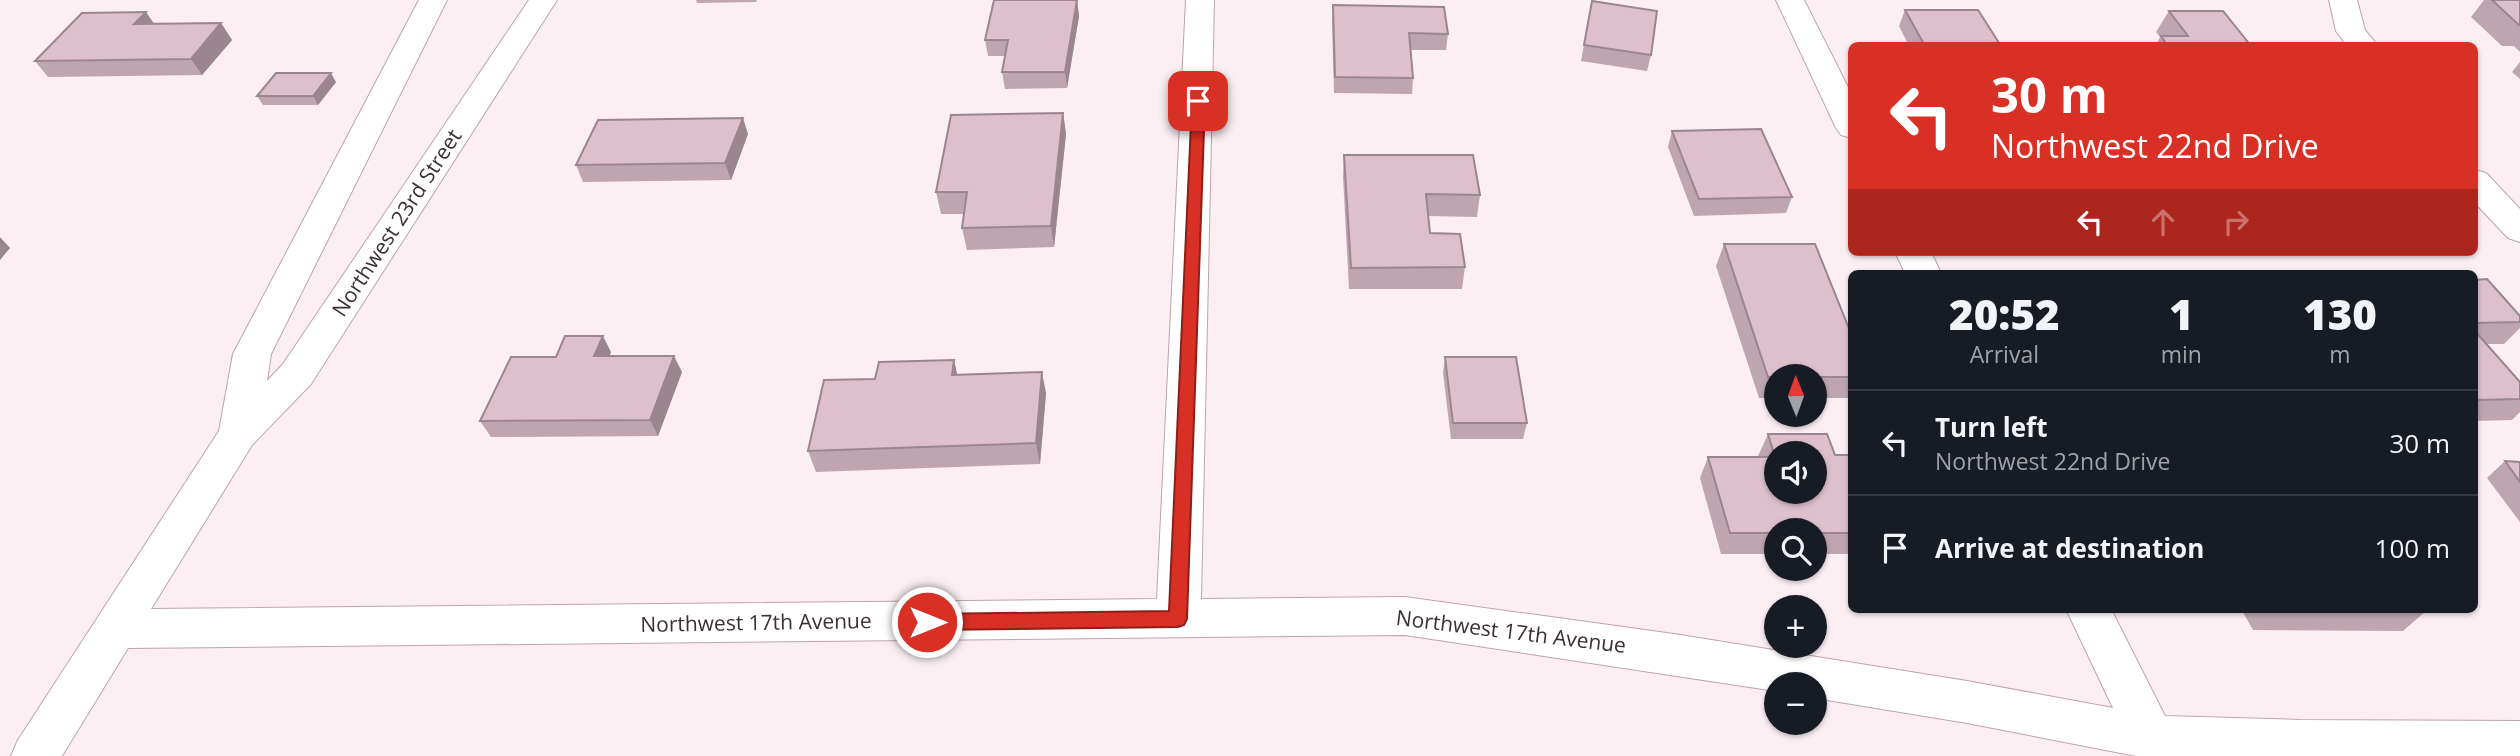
<!DOCTYPE html>
<meta charset="utf-8">
<style>
:root{--surface:#171b24;--page:#242831;--text:#f1f3f6;--muted:#9ea1a6;--line:#363941}
body{margin:0;font-family:"Open Sans",sans-serif;background:var(--page);color:var(--text);height:100vh;display:flex;flex-direction:column;font-size:26px;white-space:nowrap}
*{box-sizing:border-box;margin:0}
p{font-size:23px;color:var(--muted)}
.icon{flex:none;width:38px;height:38px;fill:none;stroke:currentColor;stroke-width:2;stroke-linecap:round;stroke-linejoin:round}
.map{position:relative;flex:1;overflow:hidden}
.side{position:absolute;left:1848px;top:270px;width:630px;height:343px;display:flex;flex-direction:column;background:var(--surface);border-radius:10px;box-shadow:0 2px 5px #0004}
.side>*{flex:none}
.top-card{position:absolute;left:1848px;top:42px;width:630px;height:214px;border-radius:10px;box-shadow:0 2px 5px #0004;background:#d93025;color:#fff;overflow:hidden}
.needle{width:46px;rotate:359deg}
.buttons{position:absolute;left:1764px;top:364px;display:grid;gap:14px}
.buttons a{display:grid;place-items:center;width:63px;height:63px;border-radius:50%;background:var(--surface);box-shadow:0 2px 5px #0004;font-size:35px}
.pin{position:absolute;display:grid;place-items:center;width:60px;height:60px;color:#fff;margin:-30px;border-radius:14px;box-shadow:0 4px 10px #0006}
.me{position:absolute;width:77px;margin:-38px;rotate:90deg;stroke-linejoin:round;filter:drop-shadow(0 0 5px #0008)}
.turn{display:flex;align-items:center;gap:24px;height:147px;padding:0 28px;font-size:32px}
.turn .icon{width:91px;height:91px;stroke-width:2.5}
.turn b{display:block;font-size:49px;line-height:60px}
.lanes{display:flex;align-items:center;height:66px;padding:0 28px;background:#0003;justify-content:center;gap:35px;direction:ltr}
.lanes .off{opacity:.35}
.eta{display:flex;justify-content:space-evenly;align-items:center;height:119px;text-align:center}
.eta b{font-size:42px;font-weight:800;line-height:49px}
ul{padding:0;list-style:none}
li{display:flex;align-items:center;gap:21px;height:105px;padding:0 28px;border-top:2px solid var(--line)}
li div{flex:1}
li b{display:block;font-size:26px}
li em{font-style:normal}
.map>svg:first-child{display:block}
.lines{fill:none;stroke-linecap:round;stroke-linejoin:round}
.minor-casing{stroke:#bfa3af;stroke-width:2}
.minor{fill:#fff;fill-rule:evenodd}
.wall{fill:#bfa5b0}
.shaded-wall{fill:#9b8690}
.building{fill:#dec0cd;stroke:#9b8690;stroke-width:2;fill-rule:evenodd}
.route{fill:#d93025;stroke:#8d1f18;stroke-width:2}
.labels{text-anchor:middle;stroke-width:6;stroke-linejoin:round;paint-order:stroke}
.street-label{font-size:21px;fill:#3b3035;stroke:#fff}
</style>
<div class="map">
<svg width="2520" height="756" viewBox="0 0 2520 756">
<rect width="100%" height="100%" fill="#fbeff4"/>
<g class="lines">
<defs>
<g id="minor">
<polygon points="419,0 447,0 271,354 267,381 283,364 529,0 557,0 311,384 252,445 151,609 1157,599 1186,0 1214,0 1201,599 1405,597 1674,634 1967,681 2113,708 2066,609 2111,609 2165,716 2301,720 2520,721 2520,756 2136,756 1967,723 1815,698 1815,684 1776,684 1776,691 1405,635 128,648 62,756 11,756 18,740 219,431 233,354"/>
<polygon points="1776,0 1804,0 1852,95 1852,138 1841,135 1836,128"/>
<polygon points="2329,0 2357,0 2365,30 2378,46 2347,46 2336,31"/>
<polygon points="2474,170 2486,173 2520,209 2520,242 2508,238 2474,202"/>
<polygon points="1895,252 1931,252 1941,273 1905,273"/>
</g>
</defs>
<use href="#minor" class="minor-casing"/>
<use href="#minor" class="minor"/>
</g>
<g class="wall">
<polygon points="696,0 757,0 756,2 697,3"/>
<polygon points="1077,0 1079,16 1067,88 1005,89 1002,72 1005,56 988,56 985,40"/>
<polygon points="2484,0 2520,0 2520,52 2514,46 2502,46 2471,17"/>
<polygon points="1592,1 1651,55 1647,71 1581,61"/>
<polygon points="1333,5 1448,34 1446,50 1411,50 1413,78 1412,94 1334,93 1332,22"/>
<polygon points="1905,10 2001,46 1909,46 1899,26"/>
<polygon points="2169,11 2251,46 2156,46 2160,37 2156,32"/>
<polygon points="221,23 232,40 202,75 48,77 35,61 154,24"/>
<polygon points="2520,62 2520,79 2512,72"/>
<polygon points="336,82 318,105 263,105 257,96"/>
<polygon points="1063,113 1066,134 1054,247 967,250 962,228 964,214 941,214 936,192"/>
<polygon points="1672,131 1792,197 1786,213 1694,216 1668,147"/>
<polygon points="748,134 731,180 583,182 576,165"/>
<polygon points="1344,155 1480,195 1477,217 1428,216 1430,233 1465,267 1462,289 1349,289 1343,177"/>
<polygon points="1724,244 1852,336 1852,398 1815,398 1815,376 1776,376 1776,398 1759,398 1716,266"/>
<polygon points="2474,280 2520,316 2520,328 2504,344 2487,344 2520,382 2520,412 2512,420 2474,421"/>
<polygon points="611,352 609,356 682,372 658,436 491,437 480,421 556,357"/>
<polygon points="1445,357 1527,423 1523,439 1451,439 1443,373"/>
<polygon points="954,360 957,375 1046,393 1040,464 816,472 808,451 875,379"/>
<polygon points="1768,434 1835,455 1852,455 1852,554 1815,554 1815,530 1776,530 1776,554 1721,554 1700,478 1708,457 1759,457 1758,456"/>
<polygon points="2505,461 2520,462 2520,522 2487,478"/>
<polygon points="2241,609 2426,609 2427,610 2403,631 2253,630"/>
</g>
<g class="shaded-wall">
<polygon points="1077,0 1079,16 1067,88 1065,72"/>
<polygon points="146,12 157,28 134,24"/>
<polygon points="221,23 232,40 202,75 191,59"/>
<polygon points="331,73 336,82 318,105 313,96"/>
<polygon points="1063,113 1066,134 1054,247 1051,226"/>
<polygon points="743,118 748,134 731,180 725,163"/>
<polygon points="0,237 10,248 0,260"/>
<polygon points="603,336 611,352 603,373 594,356"/>
<polygon points="674,356 682,372 658,436 650,420"/>
<polygon points="954,360 959,382 952,375"/>
<polygon points="1042,372 1046,393 1040,464 1036,443"/>
</g>
<g class="building">
<polygon points="994,0 1077,0 1065,72 1002,72 1008,40 985,40"/>
<polygon points="2492,0 2520,0 2520,25 2519,25"/>
<polygon points="1592,1 1657,11 1651,55 1584,45"/>
<polygon points="1333,5 1444,7 1448,34 1409,33 1413,78 1335,77"/>
<polygon points="1905,10 1978,10 2001,46 1925,46"/>
<polygon points="2169,11 2223,11 2251,46 2168,46 2161,36 2188,36"/>
<polygon points="146,12 134,24 221,23 191,59 35,61 82,13"/>
<polygon points="276,73 331,73 313,96 257,96"/>
<polygon points="1063,113 1051,226 962,228 967,192 936,192 951,115"/>
<polygon points="743,118 725,163 576,165 598,120"/>
<polygon points="1761,129 1792,197 1699,199 1672,131"/>
<polygon points="1344,155 1473,155 1480,195 1426,194 1430,233 1460,234 1465,267 1351,268"/>
<polygon points="1724,244 1815,244 1852,336 1852,377 1768,377"/>
<polygon points="2487,279 2520,316 2520,322 2474,323 2474,280"/>
<polygon points="2474,330 2520,382 2520,399 2474,400"/>
<polygon points="565,336 603,336 594,356 674,356 650,420 480,421 511,357 556,357"/>
<polygon points="1445,357 1516,357 1527,423 1453,423"/>
<polygon points="954,360 952,375 1042,372 1036,443 808,451 824,380 875,379 879,362"/>
<path d="M1768 434H1827L1835 455H1852V533H1815V530H1776V533H1730L1708 457H1775ZM1776 453H1815V492H1776Z"/>
<polygon points="2505,461 2520,462 2520,482"/>
<polygon points="2273,609 2426,609 2427,610 2273,610"/>
</g>
<polygon class="route" points="1198,97 1205,101 1187,619 1184,625 1178,627 927,630 920,627 917,622 920,616 927,614 1169,611 1192,101"/>
<g class="labels">
<g class="street-label">
<text transform="translate(397 223) rotate(-57)" y="7">Northwest 23rd Street</text>
<text transform="translate(756 623) rotate(-1)" y="7">Northwest 17th Avenue</text>
<text transform="translate(1511 632) rotate(7)" y="7">Northwest 17th Avenue</text>
</g>
</g>
</svg>
<div class="buttons">
<a><svg class="needle" viewBox="-14 -14 28 28"><path d="M0-13l5 13h-10z" fill="#e53935"/><path d="M0 13l5-13h-10z" fill="#9ea1a6"/></svg></a>
<a><svg class="icon" aria-label="sound" viewBox="0 0 24 24"><path d="M4 9h4l5-4v14l-5-4H4zM17 9q2 3 0 6"/></svg></a>
<a><svg class="icon" aria-label="search" viewBox="0 0 24 24"><circle cx="10" cy="10" r="6"/><path d="M15 15l6 6"/></svg></a>
<a>+</a>
<a>−</a>
</div>
<div class="pin" style="left:1198px;top:101px;background:#d93025"><svg class="icon" aria-label="arrive" viewBox="0 0 24 24"><path d="M6 21V4h12l-3 4 3 4H6"/></svg></div>
<svg class="me" style="left:927px;top:622px" viewBox="-20 -20 40 40"><circle r="17" fill="#d93025" stroke="#fff" stroke-width="3"/><path d="M0-11L8 9 0 5-8 9z" fill="#fff"/></svg>
<div class="top-card">
<div class="turn"><svg class="icon" aria-label="left" viewBox="0 0 24 24"><path d="M17 20v-9H6M10 6l-5 5 5 5"/></svg><div><b>30 m</b>Northwest 22nd Drive</div></div>
<div class="lanes"><svg class="icon" aria-label="left" viewBox="0 0 24 24"><path d="M17 20v-9H6M10 6l-5 5 5 5"/></svg><svg class="icon off" aria-label="ahead" viewBox="0 0 24 24"><path d="M12 20V5M6 11l6-6 6 6"/></svg><svg class="icon off" aria-label="right" viewBox="0 0 24 24"><path d="M7 20v-9h11M14 6l5 5-5 5"/></svg></div>
</div>
<section class="side">
<div class="eta">
<div><b>20:52</b><p>Arrival</p></div>
<div><b>1</b><p>min</p></div>
<div><b>130</b><p>m</p></div>
</div>
<ul>
<li><svg class="icon" aria-label="left" viewBox="0 0 24 24"><path d="M17 20v-9H6M10 6l-5 5 5 5"/></svg><div><b>Turn left</b><p>Northwest 22nd Drive</p></div><em>30 m</em></li>
<li><svg class="icon" aria-label="arrive" viewBox="0 0 24 24"><path d="M6 21V4h12l-3 4 3 4H6"/></svg><div><b>Arrive at destination</b></div><em>100 m</em></li>
</ul>
</section>
</div>
